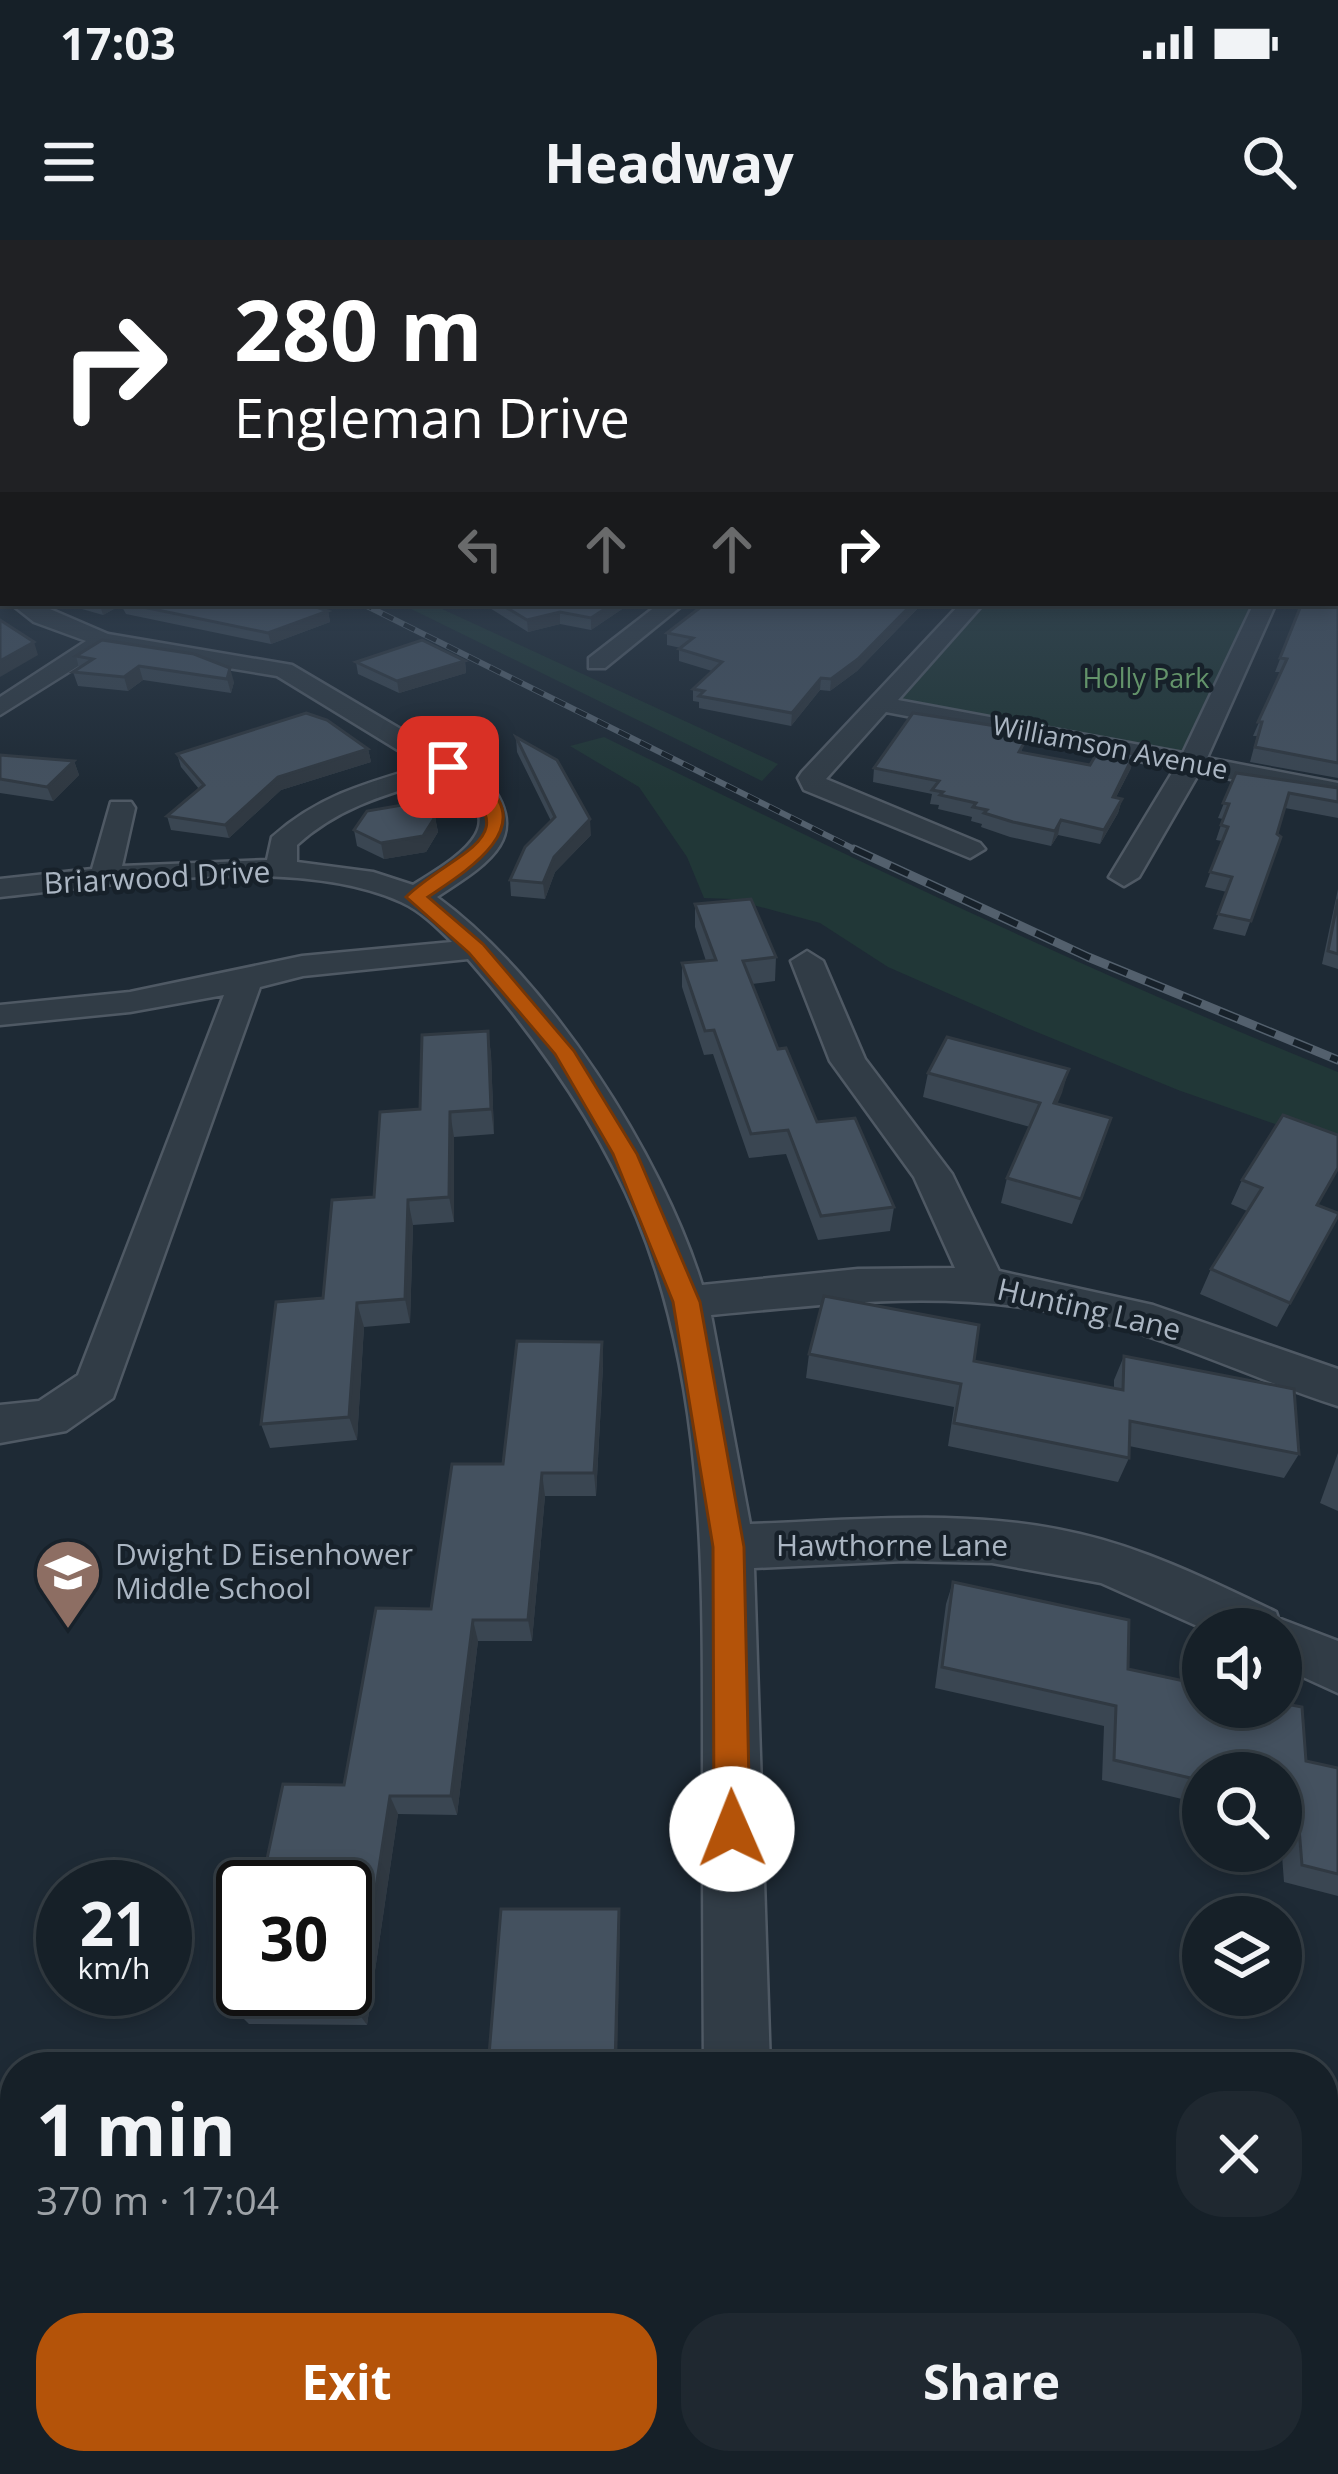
<!DOCTYPE html>
<meta charset="utf-8">
<style>
:root{--surface:#162028;--page:#1f2830;--text:#f1f3f6;--muted:#9ea3a8;--line:#353e45;--accent:#b45309}
body{margin:0;font-family:"Open Sans",sans-serif;background:var(--page);color:var(--text);height:100vh;display:flex;flex-direction:column;font-size:45px;white-space:nowrap}
*{box-sizing:border-box;margin:0}
p{font-size:39px;color:var(--muted)}
.icon{flex:none;width:66px;height:66px;fill:none;stroke:currentColor;stroke-width:2;stroke-linecap:round;stroke-linejoin:round}
.map{position:relative;flex:1;overflow:hidden}
.drawer{position:absolute;left:0px;top:1812px;width:1338px;height:423px;display:flex;flex-direction:column;background:var(--surface);border-radius:48px 48px 0 0;box-shadow:0 6px 18px #0003,0 0 0 3px var(--line)}
.drawer>*{flex:none}
.hud{position:absolute;left:0px;top:0px;width:1338px;height:366px;box-shadow:0 6px 18px #0003,0 0 0 3px var(--line);background:#202124;color:#fff;overflow:hidden}
.controls{position:absolute;left:1182px;top:1368px;display:grid;gap:24px}
.controls a{display:grid;place-items:center;width:120px;height:120px;border-radius:50%;background:var(--surface);box-shadow:0 6px 18px #0003,0 0 0 3px var(--line);font-size:60px}
.speed{position:absolute;left:36px;top:1620px;display:flex;gap:24px;font-size:60px;font-weight:700;text-align:center}
.speed>*{display:grid;place-content:center;width:156px;height:156px;border-radius:50%;background:var(--surface);box-shadow:0 6px 18px #0003,0 0 0 3px var(--line);line-height:1}
.speed small{font-size:30px;font-weight:400}
.speed .limit{border:6px solid #111;border-radius:18px;background:#fff;color:#111}
.pin{position:absolute;display:grid;place-items:center;width:102px;height:102px;color:#fff;margin:-51px;border-radius:24px;box-shadow:0 6px 18px #0006}
.me{position:absolute;width:132px;margin:-66px;rotate:359deg;stroke-linejoin:round;filter:drop-shadow(0 0 9px #0008)}
.turn{display:flex;align-items:center;gap:42px;height:252px;padding:0 36px;font-size:54px}
.turn .icon{width:156px;height:156px;stroke-width:2.5}
.turn b{display:block;font-size:84px;line-height:102px}
.lanes{display:flex;align-items:center;height:114px;padding:0 36px;background:#0003;justify-content:center;gap:60px;direction:ltr}
.lanes .off{opacity:.35}
.round{display:grid;place-items:center;flex:none;width:126px;height:126px;border-radius:48px;background:var(--page)}
.summary{display:flex;align-items:center;justify-content:space-between;height:204px;padding:0 36px}
h1{font-size:72px;font-weight:700;line-height:90px}
.button{display:flex;gap:24px;margin-top:auto;padding:24px 36px}
.button a{flex:1;height:138px;border-radius:48px;background:var(--accent);color:#fff;font-size:48px;font-weight:700;line-height:138px;text-align:center}
.button a+a{background:var(--page);color:var(--text)}
.status{display:flex;justify-content:space-between;align-items:center;height:84px;padding:0 60px;background:var(--surface);direction:ltr}
.status svg{height:33px;fill:currentColor}
header{display:flex;justify-content:space-between;align-items:center;height:156px;padding:0 36px;background:var(--surface);font-size:54px;font-weight:700}
.map>svg:first-child{display:block}
.green{fill:#213737}
.water{fill:#31475d}
.lines{fill:none;stroke-linecap:round;stroke-linejoin:round}
.minor-casing{stroke:#4f5964;stroke-width:5}
.minor{fill:#313c46;fill-rule:evenodd}
.rail-far1-casing{stroke:#53606d;stroke-width:6}
.rail-casing{stroke:#53606d;stroke-width:9}
.rail-far1{stroke:#17212a;stroke-width:4.5;stroke-dasharray:12;stroke-linecap:butt}
.rail{stroke:#17212a;stroke-width:6;stroke-dasharray:20;stroke-linecap:butt}
.wall{fill:#3a4652}
.shaded-wall{fill:#303942}
.building{fill:#44515f;stroke:#303942;stroke-width:3}
.route{fill:#b45309;stroke:#753606;stroke-width:3}
.labels{text-anchor:middle;stroke-width:9;stroke-linejoin:round;paint-order:stroke}
.far-park-label{font-size:27px;fill:#63936a;stroke:#17212a}
.far-street-label{font-size:27px;fill:#abb6c3;stroke:#17212a}
.street-label{font-size:30px;fill:#abb6c3;stroke:#17212a}
.poi-label{font-size:30px;fill:#abb6c3;stroke:#17212a;text-anchor:start}
</style>
<div class="status"><b>17:03</b><svg viewBox="0 0 49 12"><path d="M0 12V9h3v3zM5 12V6h3v6zM10 12V3h3v9zM15 12V0h3v12zM26 1h20v11H26zM47 4h2v5h-2z"/></svg></div>
<header><svg class="icon" aria-label="menu" viewBox="0 0 24 24"><path d="M4 6h16M4 12h16M4 18h16"/></svg>Headway<svg class="icon" aria-label="search" viewBox="0 0 24 24"><circle cx="10" cy="10" r="6"/><path d="M15 15l6 6"/></svg></header>
<div class="map">
<svg width="1338" height="2234" viewBox="0 0 1338 2234">
<rect width="100%" height="100%" fill="#1e2a35"/>
<g class="green">
<polygon points="399,363 429,363 778,524 762,541"/>
<polygon points="973,363 1265,363 1191,524 882,464"/>
<path d="M604 497C846 616 1088 732 1338 832V906L1178 850 1027 788 888 727 820 683 731 659 704 658 687 617 639 547 570 506Z"/>
</g>
<polygon class="water" points="1023,2220 1238,2220 1240,2234 1024,2234"/>
<g class="lines">
<defs>
<g id="minor">
<rect x="1335" y="243" width="3" height="10"/>
<polygon points="3,305 3,340 0,340"/>
<path d="M10 363H36L108 394 292 425 487 540C534 598 486 625 437 657 548 738 662 915 702 1045L858 1029 955 1028 914 937 830 821 791 721 807 711 823 721 865 819 952 934 999 1031 1153 1065 1338 1129V1166C1259 1141 1184 1104 1104 1083 967 1047 849 1062 711 1075L750 1284C860 1280 972 1268 1080 1294 1149 1310 1213 1342 1276 1372L1278 1378 1338 1401V1453L1281 1427V1389H1204L1101 1343 992 1323 904 1321 754 1328 770 1827H704C703 1715 703 1602 703 1490 703 1319 703 1139 637 978 597 882 536 797 468 719L303 736 260 747 113 1158 66 1191 0 1203V1165L39 1161 78 1135 224 755 130 772 0 785V765L130 752 302 716 452 702C437 687 421 671 401 662 295 614 114 645 0 657V639L92 629 111 562H131L135 568 122 626 267 620 272 597C318 556 366 543 424 526L277 436 107 408 0 475V457L86 401 34 382ZM443 537C518 582 463 614 413 645L373 632 297 622V605C340 566 388 554 443 537Z"/>
<polygon points="660,363 685,363 605,428 589,428 589,418"/>
<polygon points="961,363 984,363 898,460 1183,513 1254,363 1276,363 1207,518 1338,543 1338,559 1199,533 1139,637 1124,646 1109,637 1175,528 886,472 826,539 980,603 985,609 970,618 804,550 798,538 802,532"/>
<polygon points="181,2220 261,2220 258,2234 178,2234"/>
<rect x="709" y="2220" width="80" height="14"/>
</g>
</defs>
<use href="#minor" class="minor-casing"/>
<use href="#minor" class="minor"/>
<defs>
<polyline id="rail-far1" points="361,363 860,612"/>
<polyline id="rail" points="854,609 1088,717 1338,820"/>
</defs>
<use href="#rail-far1" class="rail-far1-casing"/>
<use href="#rail" class="rail-casing"/>
<use href="#rail-far1" class="rail-far1"/>
<use href="#rail" class="rail"/>
</g>
<g class="wall">
<polygon points="1338,361 1338,538 1250,522 1257,496 1253,496 1281,432 1275,432 1302,363"/>
<polygon points="61,363 304,363 328,371 330,382 271,404 126,374 121,365 103,375"/>
<polygon points="482,363 631,363 591,390 560,384 528,392"/>
<polygon points="706,363 923,363 857,431 830,451 820,450 791,486 699,468 699,462 693,461 693,449 712,431 679,421 679,409 681,408 667,405 667,393"/>
<polygon points="102,400 234,442 231,453 143,440 128,451 78,446 73,432 79,428 76,416"/>
<polygon points="465,421 466,433 399,453 358,434 356,422"/>
<polygon points="516,497 591,595 555,632 545,659 511,656 510,640 551,581 517,512"/>
<polygon points="1019,502 1022,512 1090,525 1131,528 1116,557 1122,559 1118,573 1100,604 1058,595 1051,606 1010,597 981,587 982,584 971,581 972,577 938,569 939,565 930,564 932,554 873,542 874,528"/>
<polygon points="368,509 371,522 281,550 229,598 171,590 167,576 199,549 181,527 177,514"/>
<polygon points="0,515 74,521 79,535 53,561 0,553"/>
<polygon points="1236,533 1338,548 1338,578 1285,568 1277,594 1281,597 1245,696 1213,689 1227,652 1205,647 1222,601 1216,600 1223,579 1218,578"/>
<polygon points="435,577 438,592 426,612 384,619 357,606 354,590"/>
<polygon points="1338,649 1338,729 1322,724"/>
<polygon points="695,664 776,717 775,741 752,744 778,809 817,882 894,967 890,991 818,1000 786,914 749,918 713,814 704,815 682,747 682,723 706,721 695,687"/>
<polygon points="488,791 491,815 494,894 454,897 454,982 413,985 410,1083 364,1087 357,1200 270,1208 261,1184 374,957"/>
<polygon points="1069,829 1057,864 1103,903 1072,984 1001,963 1007,938 1030,887 923,857 928,833"/>
<polygon points="1242,940 1318,965 1338,976 1277,1087 1200,1054 1211,1029 1247,971 1231,964"/>
<polygon points="602,1102 603,1126 596,1256 545,1256 532,1401 478,1401 457,1575 398,1574 367,1785 249,1784 235,1770 344,1545 503,1224"/>
<polygon points="809,1114 974,1121 1114,1148 1114,1140 1124,1116 1299,1214 1284,1238 1129,1206 1129,1218 1118,1242 948,1206 954,1167 806,1138"/>
<polygon points="1338,1213 1338,1271 1320,1263"/>
<polygon points="953,1342 1306,1521 1338,1528 1338,1656 1284,1642 1281,1602 1281,1533 1203,1533 1203,1564 1102,1540 1104,1486 935,1448 946,1364"/>
</g>
<g class="shaded-wall">
<polygon points="103,363 120,363 121,365 103,375 100,365"/>
<polygon points="614,363 631,363 591,390 591,378"/>
<polygon points="913,363 923,363 857,431 830,451 831,439"/>
<polygon points="328,371 330,382 271,404 268,393"/>
<polygon points="560,372 560,384 528,392 527,380"/>
<polygon points="34,402 38,415 0,437 0,421"/>
<polygon points="465,421 466,433 399,453 397,441"/>
<polygon points="139,426 143,440 128,451 124,437"/>
<polygon points="230,428 234,442 231,453 227,439"/>
<polygon points="821,438 820,450 791,486 792,473"/>
<polygon points="368,509 371,522 281,550 229,598 225,585 278,537"/>
<polygon points="1134,514 1131,528 1109,571 1113,557"/>
<polygon points="74,521 79,535 53,561 47,547"/>
<polygon points="1122,559 1118,573 1100,604 1104,590"/>
<polygon points="435,577 438,592 426,612 384,619 381,603"/>
<polygon points="590,579 591,595 555,632 545,659 543,643 554,617"/>
<polygon points="1061,580 1058,595 1051,606 1055,591"/>
<polygon points="488,791 491,815 494,894 491,869"/>
<polygon points="1069,829 1062,853 1047,888 1054,863"/>
<polygon points="450,872 454,897 454,982 449,957"/>
<polygon points="408,960 413,985 410,1083 405,1059"/>
<polygon points="357,1063 364,1087 357,1200 349,1177"/>
<polygon points="602,1102 603,1126 596,1256 594,1233"/>
<polygon points="542,1233 545,1256 532,1401 528,1380"/>
<polygon points="473,1380 478,1401 457,1575 451,1556"/>
<polygon points="390,1556 398,1574 367,1785 357,1771"/>
<polygon points="619,1669 620,1687 617,1827 615,1827"/>
<polygon points="519,2220 525,2220 525,2234 518,2234"/>
</g>
<g class="building">
<polygon points="1338,272 1338,341 1335,342 1335,280"/>
<polygon points="1335,360 1338,361 1338,523 1255,507 1262,482 1258,482 1287,419 1280,418 1302,363 1335,363"/>
<polygon points="124,363 304,363 328,371 268,393"/>
<polygon points="499,363 614,363 591,378 560,372 527,380"/>
<polygon points="706,363 913,363 858,419 831,439 821,438 792,473 699,456 704,451 693,449 722,422 679,409 693,398 667,393"/>
<polygon points="0,380 34,402 0,421"/>
<polygon points="102,400 194,414 230,428 227,439 139,426 124,437 73,432 93,419 76,416"/>
<polygon points="422,400 465,421 397,441 356,422"/>
<polygon points="306,473 327,480 368,509 278,537 225,585 167,576 204,545 177,514"/>
<polygon points="913,473 1022,490 1015,501 1024,503 1019,512 1090,525 1100,508 1134,514 1113,557 1122,559 1104,590 1061,580 1055,591 1013,582 984,573 987,570 973,567 976,563 940,555 943,552 932,550 939,541 874,528"/>
<polygon points="516,497 557,520 590,579 554,617 543,643 510,640 525,607 555,577"/>
<polygon points="0,515 74,521 47,547 0,539"/>
<polygon points="1236,533 1338,548 1338,562 1289,553 1277,594 1281,597 1251,681 1218,674 1232,637 1210,632 1228,587 1221,585 1229,564 1223,563"/>
<polygon points="408,564 435,577 423,596 381,603 354,590 367,571"/>
<polygon points="751,659 776,717 743,721 778,809 786,808 817,882 855,878 894,967 821,976 788,890 751,894 714,790 705,791 682,723 716,720 695,664"/>
<polygon points="1338,659 1338,714 1328,711"/>
<polygon points="488,791 491,869 450,872 449,957 408,960 405,1059 357,1063 349,1177 261,1184 276,1062 323,1058 332,960 374,957 380,872 420,869 422,795"/>
<polygon points="947,797 1069,829 1054,863 1111,878 1081,959 1007,938 1040,863 928,833"/>
<polygon points="1283,875 1338,895 1338,928 1317,965 1338,973 1338,976 1290,1063 1211,1029 1262,948 1242,940"/>
<polygon points="824,1056 979,1085 974,1121 1123,1150 1124,1116 1294,1149 1299,1214 1130,1181 1129,1218 954,1183 961,1144 809,1114"/>
<polygon points="517,1101 602,1102 594,1233 542,1233 528,1380 473,1380 451,1556 390,1556 357,1771 235,1770 243,1733 243,1749 345,1749 345,1647 261,1647 283,1544 344,1545 376,1368 431,1369 452,1224 503,1224"/>
<polygon points="953,1342 1129,1380 1128,1429 1203,1445 1203,1467 1281,1467 1281,1463 1302,1467 1306,1521 1338,1528 1338,1634 1302,1625 1297,1563 1281,1559 1281,1533 1203,1533 1203,1541 1114,1520 1116,1466 942,1427"/>
<polygon points="501,1669 619,1669 615,1827 488,1827"/>
<polygon points="370,2220 519,2220 518,2234 368,2234"/>
</g>
<linearGradient id="sky" x2="0" y2="1"><stop stop-color="#10171d"/><stop offset="0.43" stop-color="#3b4a5c"/><stop offset="1" stop-color="#3b4a5c" stop-opacity="0"/></linearGradient>
<rect width="1338" height="550" fill="url(#sky)"/>
<path class="route" d="M442 524C457 523 472 535 484 544 539 588 462 634 428 657L483 704 574 811 637 914 700 1062 744 1307 750 1589 744 1602 732 1607 719 1602 714 1589 713 1307 673 1062 613 914 555 814 469 713 406 657C455 609 539 597 442 531Z"/>
<defs>
<symbol id="school-pin" viewBox="-11 -11 22 30"><path d="M0 17L-7.5 6A9.5 9.5 0 1 1 7.5 6Z" fill="#8d6e63" stroke="#17212a"/><path d="M0-5L7-2L0 1L-7-2ZM-4 1L0 2.5L4 1V4Q0 6-4 4Z" fill="#fff"/></symbol>
</defs>
<g fill-rule="evenodd">
<use href="#school-pin" x="30" y="1294" width="76" height="104"/>
</g>
<g class="labels">
<g class="far-park-label">
<text x="1146" y="448">Holly Park</text>
</g>
<g class="far-street-label">
<text transform="translate(1110 508) rotate(11)" y="9">Williamson Avenue</text>
</g>
<g class="street-label">
<text transform="translate(157 638) rotate(-3)" y="10">Briarwood Drive</text>
<text transform="translate(1089 1070) rotate(13)" y="10">Hunting Lane</text>
<text x="892" y="1316">Hawthorne Lane</text>
</g>
<g class="poi-label">
<text x="115" y="1325">Dwight D Eisenhower<tspan x="115" dy="34">Middle School</tspan></text>
</g>
</g>
</svg>
<div class="controls">
<a><svg class="icon" aria-label="sound" viewBox="0 0 24 24"><path d="M4 9h4l5-4v14l-5-4H4zM17 9q2 3 0 6"/></svg></a>
<a><svg class="icon" aria-label="search" viewBox="0 0 24 24"><circle cx="10" cy="10" r="6"/><path d="M15 15l6 6"/></svg></a>
<a><svg class="icon" aria-label="layers" viewBox="0 0 24 24"><path d="M12 4l9 5-9 5-9-5zM3 14l9 5 9-5"/></svg></a>
</div>
<div class="speed"><div>21<small>km/h</small></div><div class="limit">30</div></div>
<div class="pin" style="left:448px;top:527px;background:#d93025"><svg class="icon" aria-label="arrive" viewBox="0 0 24 24"><path d="M6 21V4h12l-3 4 3 4H6"/></svg></div>
<svg class="me" style="left:732px;top:1589px" viewBox="-20 -20 40 40"><circle r="19" fill="#fff"/><path d="M0-13L10 11 0 6-10 11z" fill="#b45309"/></svg>
<div class="hud">
<div class="turn"><svg class="icon" aria-label="right" viewBox="0 0 24 24"><path d="M7 20v-9h11M14 6l5 5-5 5"/></svg><div><b>280 m</b>Engleman Drive</div></div>
<div class="lanes"><svg class="icon off" aria-label="left" viewBox="0 0 24 24"><path d="M17 20v-9H6M10 6l-5 5 5 5"/></svg><svg class="icon off" aria-label="ahead" viewBox="0 0 24 24"><path d="M12 20V5M6 11l6-6 6 6"/></svg><svg class="icon off" aria-label="ahead" viewBox="0 0 24 24"><path d="M12 20V5M6 11l6-6 6 6"/></svg><svg class="icon" aria-label="right" viewBox="0 0 24 24"><path d="M7 20v-9h11M14 6l5 5-5 5"/></svg></div>
</div>
<section class="drawer">
<div class="summary"><div><h1>1 min</h1><p>370 m · 17:04</p></div><a class="round"><svg class="icon" aria-label="close" viewBox="0 0 24 24"><path d="M6 6l12 12M18 6L6 18"/></svg></a></div>
<div class="button"><a>Exit</a><a>Share</a></div>
</section>
</div>
